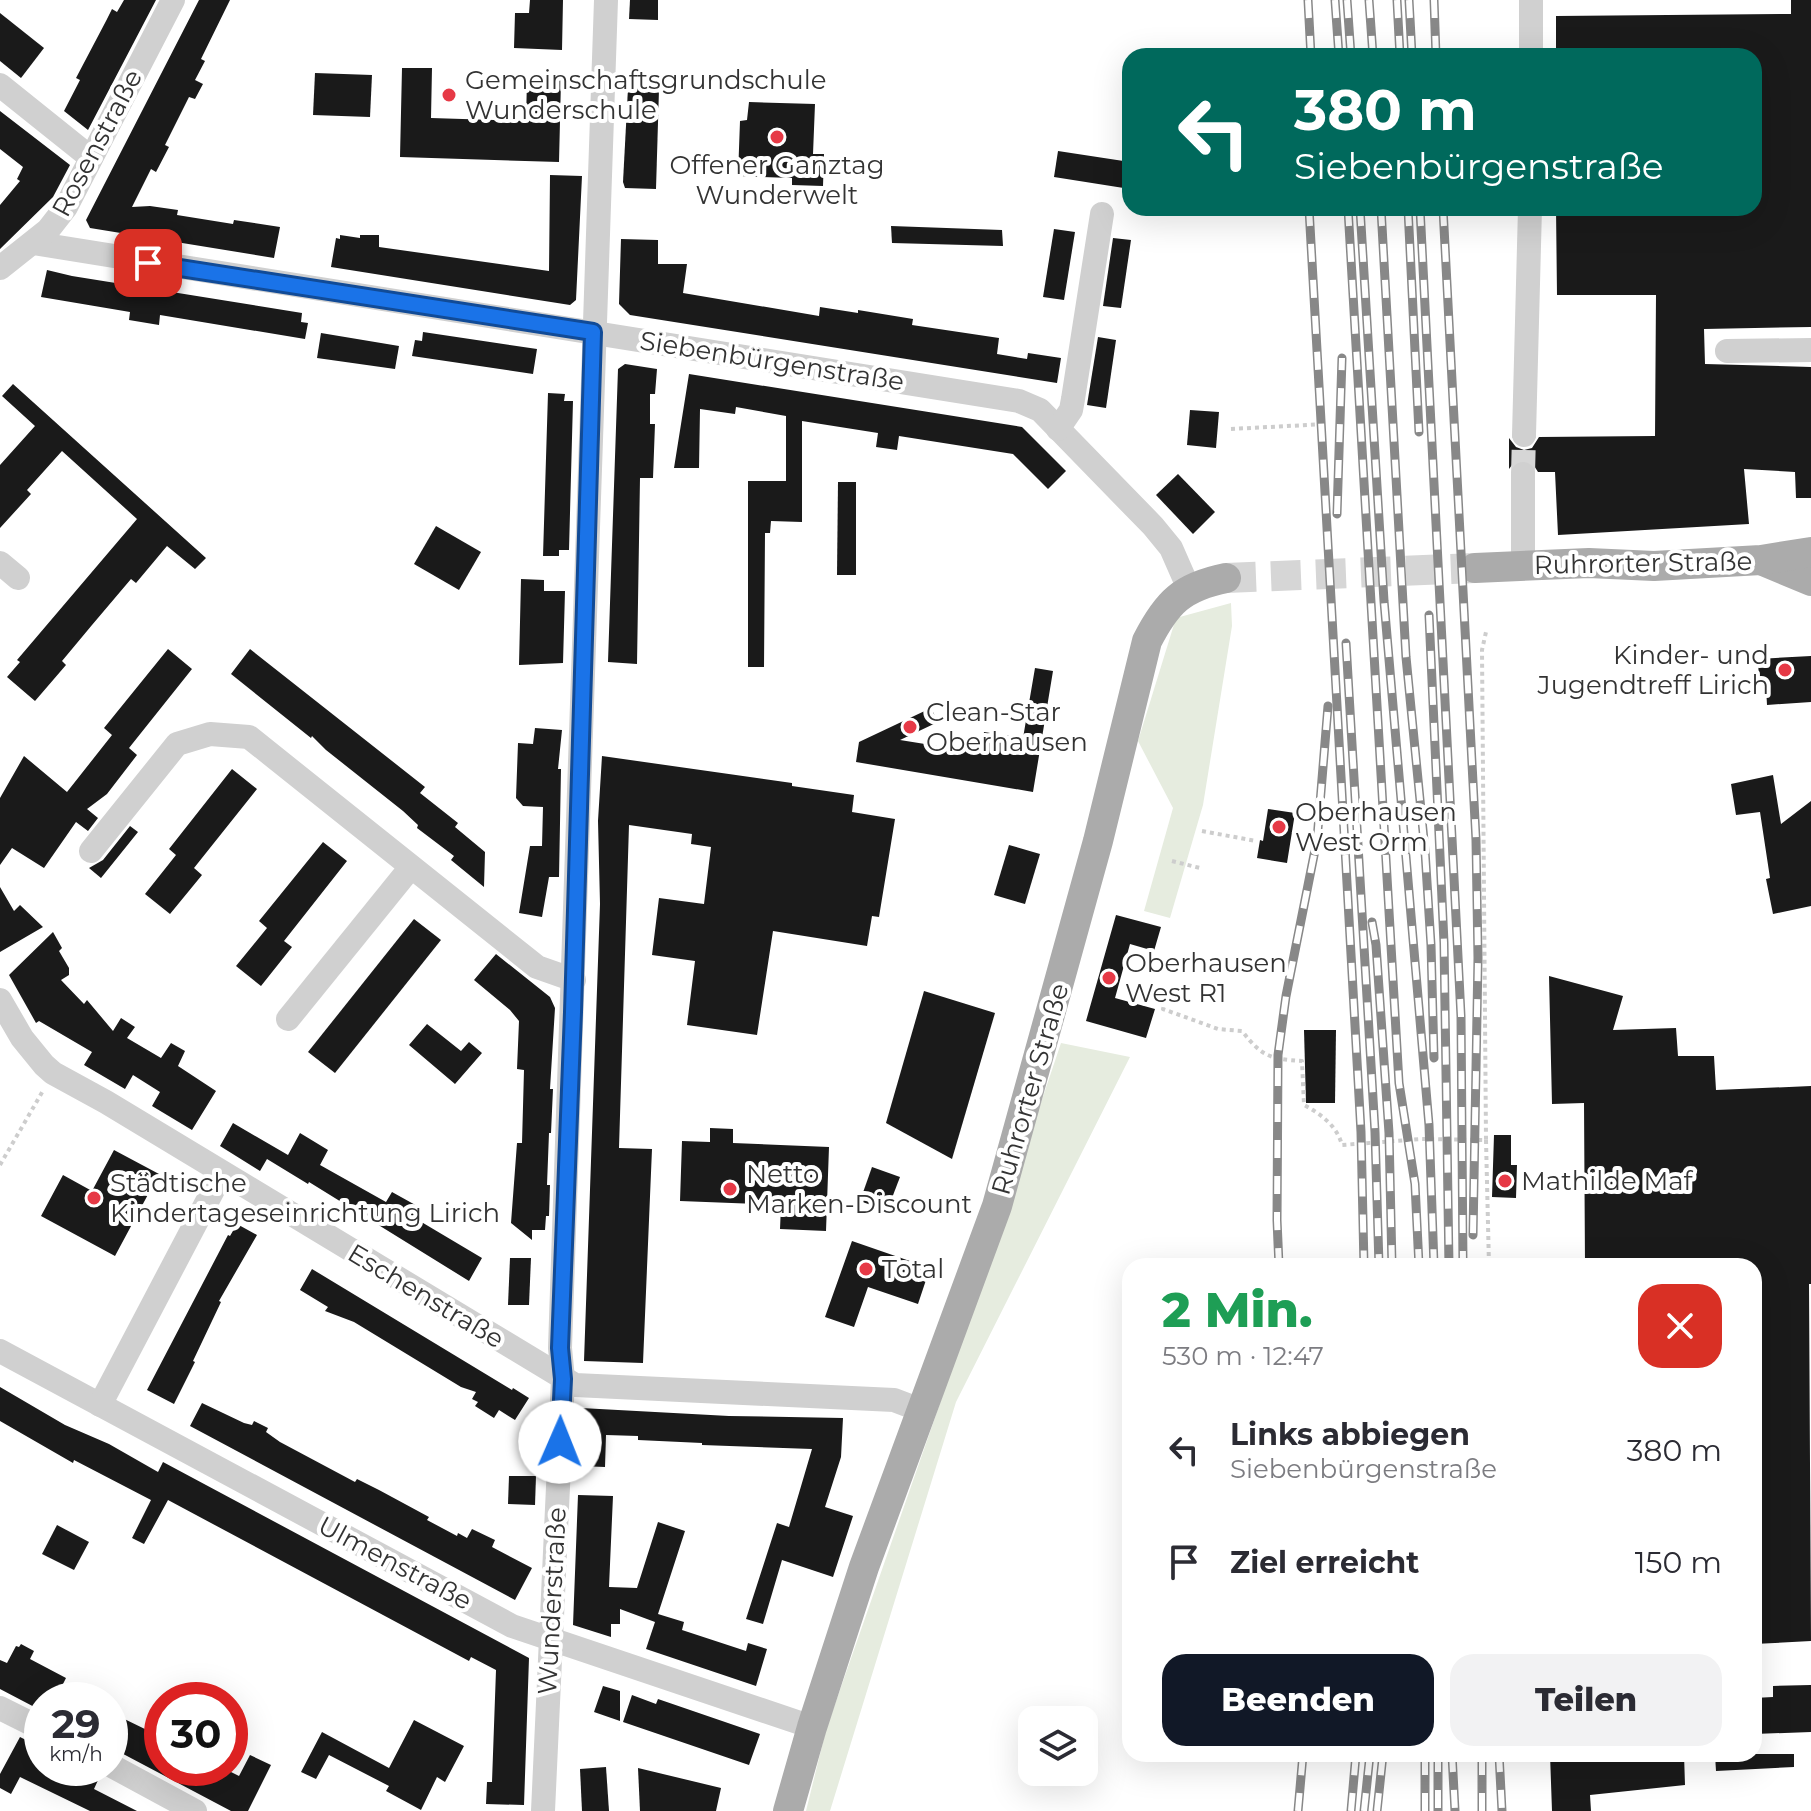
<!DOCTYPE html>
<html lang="de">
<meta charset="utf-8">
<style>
:root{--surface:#fff;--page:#f2f2f3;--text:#2b2b33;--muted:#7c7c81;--accent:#111827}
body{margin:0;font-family:Montserrat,sans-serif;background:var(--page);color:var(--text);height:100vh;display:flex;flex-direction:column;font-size:30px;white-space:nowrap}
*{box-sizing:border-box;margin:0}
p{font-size:26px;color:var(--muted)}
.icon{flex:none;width:44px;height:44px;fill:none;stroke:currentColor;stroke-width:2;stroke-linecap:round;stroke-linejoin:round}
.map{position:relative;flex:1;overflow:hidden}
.side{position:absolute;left:1122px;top:1258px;width:640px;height:504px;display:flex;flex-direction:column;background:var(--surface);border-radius:24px;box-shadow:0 8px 32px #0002}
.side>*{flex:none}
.top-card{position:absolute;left:1122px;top:48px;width:640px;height:168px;border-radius:24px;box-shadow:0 8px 32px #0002;background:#00695c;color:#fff;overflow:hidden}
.buttons{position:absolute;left:1018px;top:1706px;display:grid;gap:16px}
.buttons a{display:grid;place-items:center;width:80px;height:80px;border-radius:16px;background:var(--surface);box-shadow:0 8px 32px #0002;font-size:40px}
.speed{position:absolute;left:24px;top:1682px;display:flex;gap:16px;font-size:40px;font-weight:700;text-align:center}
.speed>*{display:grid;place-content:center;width:104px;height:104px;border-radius:50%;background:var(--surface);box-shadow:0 8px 32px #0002;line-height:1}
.speed small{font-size:20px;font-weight:400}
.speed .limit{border:12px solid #d22;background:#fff;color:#111}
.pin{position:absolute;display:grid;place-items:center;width:68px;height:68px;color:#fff;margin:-34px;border-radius:16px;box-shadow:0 4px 12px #0006}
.me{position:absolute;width:88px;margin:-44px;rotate:1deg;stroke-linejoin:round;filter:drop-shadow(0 0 6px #0008)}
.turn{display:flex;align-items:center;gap:28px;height:168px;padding:0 40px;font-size:36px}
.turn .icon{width:104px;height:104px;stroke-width:2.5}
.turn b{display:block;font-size:56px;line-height:68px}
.round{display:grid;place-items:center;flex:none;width:84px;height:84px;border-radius:24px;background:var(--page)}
.overview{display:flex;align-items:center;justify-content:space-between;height:136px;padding:0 40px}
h1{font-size:48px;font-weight:800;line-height:60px;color:#1e9e55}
.button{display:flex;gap:16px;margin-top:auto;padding:16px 40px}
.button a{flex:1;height:92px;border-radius:24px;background:var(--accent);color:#fff;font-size:32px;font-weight:800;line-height:92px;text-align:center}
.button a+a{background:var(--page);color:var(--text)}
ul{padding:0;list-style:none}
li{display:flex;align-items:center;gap:24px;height:112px;padding:0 40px}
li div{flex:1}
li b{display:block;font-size:30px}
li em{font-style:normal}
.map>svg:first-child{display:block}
.green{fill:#e6ecdf}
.building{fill:#1a1a1a}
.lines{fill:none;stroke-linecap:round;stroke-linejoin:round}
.minor-tunnel{stroke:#d6d6d6;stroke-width:24;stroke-dasharray:24 12;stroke-linecap:butt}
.major-tunnel{stroke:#d6d6d6;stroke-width:30;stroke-dasharray:30 15;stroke-linecap:butt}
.path{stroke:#cdcdcd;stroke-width:4;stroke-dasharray:4 4;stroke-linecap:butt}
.minor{stroke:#d0d0d0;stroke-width:24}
.major{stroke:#ababab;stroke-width:30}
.rail-casing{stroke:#888;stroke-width:9}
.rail{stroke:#fff;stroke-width:6;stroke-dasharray:18;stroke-linecap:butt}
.route-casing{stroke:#114b97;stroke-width:20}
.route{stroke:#1a73e8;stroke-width:14}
.poi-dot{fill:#e63946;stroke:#fff;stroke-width:3}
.labels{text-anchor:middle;stroke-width:8;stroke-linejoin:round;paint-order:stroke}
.poi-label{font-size:26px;fill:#333;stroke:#fff;text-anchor:start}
.street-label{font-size:26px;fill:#333;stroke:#fff}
</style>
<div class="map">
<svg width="1811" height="1811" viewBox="0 0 1811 1811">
<rect width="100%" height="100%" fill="#fff"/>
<g class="green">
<polygon points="1231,603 1232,626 1203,805 1170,918 1144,911 1173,808 1138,741 1176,618"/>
<polygon points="1061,1043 1130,1057 956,1402 830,1811 806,1811 826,1730 937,1412"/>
</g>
<g class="building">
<polygon points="124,0 156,0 88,130 64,111 80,80 76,78 106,21 112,9 117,12"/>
<polygon points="199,0 230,0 201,59 205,61 195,80 203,84 195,99 189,97 165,145 169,147 156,172 151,169 132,207 150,206 178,210 177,215 233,224 234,220 280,227 274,258 90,228 86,220"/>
<polygon points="530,0 563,0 562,50 514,48 515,13 529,13"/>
<polygon points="630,0 658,0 658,20 629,19"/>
<polygon points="1791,0 1811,0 1811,327 1704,329 1705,364 1811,367 1811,498 1796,498 1795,472 1744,469 1749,524 1558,535 1555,472 1538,472 1531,461 1524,459 1515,461 1509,469 1509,438 1516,447 1524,450 1532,448 1539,437 1655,436 1656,295 1557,295 1556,208 1754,208 1754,56 1556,56 1556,16 1791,14"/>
<polygon points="0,13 44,48 21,78 0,61"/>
<polygon points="402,68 432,68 431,118 526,121 527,79 561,80 559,162 400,157"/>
<polygon points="315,73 372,75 370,117 313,115"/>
<polygon points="628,88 659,89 656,189 625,188 623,182"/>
<polygon points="749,102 815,104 813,154 824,154 823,186 792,185 792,178 738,176 740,121 747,120"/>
<polygon points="0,111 70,165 53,197 0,249 0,205 20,181 17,179 23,167 0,149"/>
<polygon points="1058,151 1130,162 1130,189 1054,177"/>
<polygon points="550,175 582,176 576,300 570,305 331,267 336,238 340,239 340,235 360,238 360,235 379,235 379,247 549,271"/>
<polygon points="891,226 1002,230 1003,246 892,243"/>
<polygon points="1054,229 1075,232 1064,300 1043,297"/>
<polygon points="1113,238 1131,240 1121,308 1103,306"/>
<polygon points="621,239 658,240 658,264 687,264 683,293 819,316 820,307 858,313 858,310 913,319 912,325 999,338 997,354 1027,359 1028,353 1061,358 1057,383 630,315 619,304"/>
<polygon points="47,270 72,276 302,313 301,322 308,323 305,339 160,315 159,325 129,320 130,312 41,297"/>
<polygon points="423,332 537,349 533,374 412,356 415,340 422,341"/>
<polygon points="321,333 399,346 395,369 317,358"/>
<polygon points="1098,337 1116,340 1106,408 1087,405"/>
<polygon points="625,364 657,369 655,394 650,394 650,424 655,424 653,478 640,478 637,664 608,662 618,369"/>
<polygon points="689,374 1022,427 1066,471 1048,489 1013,454 899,436 897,450 876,447 878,433 802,421 802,522 771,521 770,533 765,533 764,667 748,667 748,481 786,481 786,416 736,407 735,414 700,409 699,468 674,468"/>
<polygon points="13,384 206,558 195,569 167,546 136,583 131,579 92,625 62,661 66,665 35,701 7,677 20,662 17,660 137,519 62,451 27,490 31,494 0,528 0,465 35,426 2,396"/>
<polygon points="548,393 565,394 564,401 573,401 569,550 559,550 559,556 543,556"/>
<polygon points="1190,410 1219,412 1216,448 1187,445"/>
<polygon points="1178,474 1215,512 1193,534 1156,495"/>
<polygon points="838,482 856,482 856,575 837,575"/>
<polygon points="436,526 481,552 459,590 414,564"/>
<polygon points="521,579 544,580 544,591 565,591 563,663 519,665"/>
<polygon points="168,649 192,669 129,748 137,755 107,794 87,809 98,818 88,831 76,822 44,868 12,848 0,865 0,798 24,756 67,792 112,735 104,728"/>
<polygon points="250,649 425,787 420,793 458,823 455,827 485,852 484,887 451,860 454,856 417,828 418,825 403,811 326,750 312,736 311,738 231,674"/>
<polygon points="1811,656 1811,702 1767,705 1766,687 1759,682 1758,659"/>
<polygon points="1035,668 1053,671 1033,792 856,762 859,742 931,708 938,722 900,740 981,753 984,732 1023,738"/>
<polygon points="535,728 562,730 558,769 561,769 559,877 549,877 542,917 519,913 530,846 542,846 543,807 523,806 516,798 518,743 533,744"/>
<polygon points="602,756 792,783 792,786 854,795 852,812 895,819 879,917 872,916 867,946 773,931 757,1035 687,1025 695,961 652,955 659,898 704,904 711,847 691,844 692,834 629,825 619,1148 652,1149 643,1363 584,1361 600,904 598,821"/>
<polygon points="232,769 257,789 194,868 202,875 170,914 145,894 176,855 169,849"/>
<polygon points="1773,775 1781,824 1811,801 1811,906 1773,914 1766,879 1770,878 1760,812 1736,815 1731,784"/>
<polygon points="1268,809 1295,813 1287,863 1257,858 1260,840 1263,841"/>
<polygon points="130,826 138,832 101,878 89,868 103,860"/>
<polygon points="323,842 347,861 284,941 292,947 261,986 236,966 267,928 259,921"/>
<polygon points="1009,845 1040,854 1025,904 994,895"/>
<polygon points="0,887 14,911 20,905 43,927 0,952"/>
<polygon points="1116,915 1161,927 1154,951 1130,944 1115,998 1155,1009 1146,1038 1086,1021"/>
<polygon points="414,919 441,940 335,1073 308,1052"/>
<polygon points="53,932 62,948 59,951 69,968 69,975 61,980 84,1004 87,1000 113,1031 121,1018 135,1027 127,1038 161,1058 171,1043 185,1051 178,1066 216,1091 192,1130 152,1106 160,1092 133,1075 125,1089 84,1065 92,1052 39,1021 36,1023 9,975"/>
<polygon points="496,954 550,997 555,1008 550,1089 553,1089 551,1133 549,1133 547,1185 550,1185 549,1216 546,1216 545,1230 532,1230 532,1240 511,1223 517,1143 522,1143 524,1070 517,1069 519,1021 510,1010 474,980"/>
<polygon points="1549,976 1623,996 1613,1030 1676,1028 1678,1056 1714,1056 1716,1090 1811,1086 1811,1284 1809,1284 1811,1641 1754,1644 1754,1266 1585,1266 1584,1103 1552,1104"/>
<polygon points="924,991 995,1013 952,1159 886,1123"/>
<polygon points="427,1024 461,1051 469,1042 482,1053 455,1084 409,1045"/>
<polygon points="1304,1030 1336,1030 1335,1103 1306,1103"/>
<polygon points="233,1123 288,1155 300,1133 328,1150 320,1165 386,1202 392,1192 419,1207 413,1217 482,1258 469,1281 309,1182 308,1184 267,1159 260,1171 220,1146"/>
<polygon points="710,1128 733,1129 733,1143 829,1147 826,1231 780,1229 781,1205 680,1201 682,1141 710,1142"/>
<polygon points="1494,1135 1511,1135 1511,1165 1517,1165 1516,1198 1492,1197"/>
<polygon points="114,1150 159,1174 115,1256 41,1216 63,1175 92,1191"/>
<polygon points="872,1167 900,1177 887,1211 860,1201"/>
<polygon points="237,1224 257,1235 219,1301 221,1302 193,1361 195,1362 174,1404 147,1390 228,1235 230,1236"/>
<polygon points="852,1241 930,1268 918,1304 868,1287 854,1327 825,1317"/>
<polygon points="510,1258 531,1258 529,1305 508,1305"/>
<polygon points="312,1269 512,1390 513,1388 529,1398 515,1420 499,1410 494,1418 475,1406 478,1402 472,1399 476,1392 461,1387 354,1322 325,1311 328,1307 300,1290"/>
<polygon points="0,1387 65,1425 109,1444 158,1472 163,1462 529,1658 524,1805 486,1804 487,1782 492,1782 496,1670 471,1657 469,1661 168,1500 144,1544 132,1538 151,1500 74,1460 73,1463 0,1421"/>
<polygon points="202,1403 244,1423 252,1425 254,1421 268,1428 266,1432 280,1442 355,1482 357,1479 379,1490 429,1517 427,1520 457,1536 458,1533 467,1538 472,1529 495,1540 492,1547 532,1568 515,1600 190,1426"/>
<polygon points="581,1408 729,1416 843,1418 841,1457 825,1507 853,1516 833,1577 782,1560 763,1624 746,1619 777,1523 789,1527 812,1449 702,1445 702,1443 638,1440 638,1436 606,1435 605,1467 579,1466"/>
<polygon points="509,1476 536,1476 535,1505 508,1504"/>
<polygon points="578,1495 613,1496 609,1587 637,1588 658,1522 685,1531 658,1614 684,1622 682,1630 746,1651 748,1643 767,1649 756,1686 646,1649 655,1622 620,1609 620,1624 611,1624 611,1637 573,1625"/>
<polygon points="57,1525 89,1542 74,1570 42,1554"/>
<polygon points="21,1644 34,1651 30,1659 66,1678 55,1700 42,1700 42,1711 0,1689 0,1660 7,1663 16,1646 19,1647"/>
<polygon points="1811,1685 1811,1732 1754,1734 1754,1698 1773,1697 1773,1686"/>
<polygon points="603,1686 620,1691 620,1721 594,1712"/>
<polygon points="632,1695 656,1704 658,1699 760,1734 749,1765 623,1722"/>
<polygon points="162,1711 162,1768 223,1768 239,1776 250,1755 271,1765 248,1811 231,1811 110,1747 110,1712 151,1732"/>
<polygon points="414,1720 464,1746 445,1782 437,1777 421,1810 386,1791 389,1786 329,1755 316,1779 301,1772 322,1732 389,1768"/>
<polygon points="20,1737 42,1748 42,1768 80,1768 99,1778 94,1789 137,1811 90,1811 20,1777 11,1794 0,1788 0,1774"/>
<polygon points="1550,1754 1684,1754 1685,1785 1590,1795 1591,1811 1552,1811"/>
<polygon points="1715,1754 1794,1754 1794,1767 1716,1771"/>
<polygon points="606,1767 609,1811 582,1811 580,1769"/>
<polygon points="638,1768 721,1788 716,1811 640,1811"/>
</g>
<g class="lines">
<polyline class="minor-tunnel" points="1523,474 1524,435"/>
<polyline class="major-tunnel" points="1226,578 1475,568"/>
<g class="path">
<polyline points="1231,429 1326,424"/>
<polyline points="1202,831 1256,841"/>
<polyline points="1172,861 1200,868"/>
<path d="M1159 997 1166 999 1163 1009 1218 1029 1242 1031C1262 1057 1271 1059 1302 1061L1304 1105C1321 1114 1337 1126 1342 1145L1422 1139 1486 1140 1482 650 1486 632"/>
<polyline points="1486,1140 1489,1266"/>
<polyline points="0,1165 44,1089"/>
</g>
<g class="minor">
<polyline points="1531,56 1531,0"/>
<polyline points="0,85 91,158"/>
<polyline points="33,243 1019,401 1040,410 1153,526 1171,548 1189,589"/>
<polyline points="0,268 48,230 66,207 173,0"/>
<polyline points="1727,351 1811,350"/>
<polyline points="1058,429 1071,410 1073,399 1102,214"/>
<polyline points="1524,435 1530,208"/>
<polyline points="1523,474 1523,566"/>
<polyline points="0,563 18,578"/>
<polyline points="91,851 177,744 210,734 249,737 537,967 574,980"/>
<polyline points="0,1000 22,1038 44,1065 53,1073 106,1102 575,1385 894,1400 923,1411"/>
<polyline points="288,1019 411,867"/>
<polyline points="0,1351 512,1626 812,1727"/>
<polyline points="100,1405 222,1173"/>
<polyline points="0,1708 42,1729"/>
<polyline points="110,1765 195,1811"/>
<polyline points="543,1811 563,1379 560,1348 606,0"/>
</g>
<g class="major">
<polyline points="1763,561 1811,581"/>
<polyline points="1475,568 1589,563 1654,566 1761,560 1811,552"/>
<path d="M788 1811 812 1727 864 1567 997 1206 1098 841 1147 641C1167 602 1182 587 1226 578"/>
</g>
<defs>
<g id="rail">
<polyline points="1308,0 1311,56"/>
<polyline points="1335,0 1339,56"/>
<polyline points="1347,0 1351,56"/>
<polyline points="1369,0 1373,56"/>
<polyline points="1397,0 1400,56"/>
<polyline points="1409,0 1412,56"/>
<polyline points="1434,0 1436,56"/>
<polyline points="1309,208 1361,1132 1364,1266"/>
<polyline points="1348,208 1399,1083 1415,1184 1419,1266"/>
<polyline points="1360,208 1384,601 1429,1125 1434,1266"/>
<polyline points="1381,208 1406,657 1425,851 1431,945 1434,1058"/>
<polyline points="1408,208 1419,432"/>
<polyline points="1420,208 1461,1016 1463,1266"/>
<polyline points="1443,208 1476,840 1478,958 1473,1235"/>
<polyline points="1337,514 1342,358"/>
<polyline points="1429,615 1444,943 1449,1266"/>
<polyline points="1346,643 1375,1132 1379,1266"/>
<polyline points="1372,922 1376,945 1389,1133 1392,1266"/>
<polyline points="1279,1266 1277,1220 1278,1055 1286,996 1317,840 1328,706"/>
<polyline points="1438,1754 1438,1811"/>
<polyline points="1452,1754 1455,1811"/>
<polyline points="1499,1754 1502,1811"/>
<polyline points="1298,1811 1303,1754"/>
<polyline points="1351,1811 1356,1754"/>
<polyline points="1364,1811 1370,1754"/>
<polyline points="1377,1811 1383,1754"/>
<polyline points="1425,1811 1425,1754"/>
<polyline points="1482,1811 1482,1754"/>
</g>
</defs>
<use href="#rail" class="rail-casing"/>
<use href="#rail" class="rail"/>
</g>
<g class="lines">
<defs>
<polyline id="route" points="148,263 593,332 573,1012 560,1348 563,1379 560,1442"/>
</defs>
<use href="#route" class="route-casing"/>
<use href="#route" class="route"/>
</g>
<g class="poi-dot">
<circle cx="449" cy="95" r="8"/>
<circle cx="777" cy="137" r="8"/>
<circle cx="1785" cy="670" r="8"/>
<circle cx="910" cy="727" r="8"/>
<circle cx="1279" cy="827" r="8"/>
<circle cx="1109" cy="978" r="8"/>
<circle cx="1505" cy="1181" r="8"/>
<circle cx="730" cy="1189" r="8"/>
<circle cx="94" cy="1198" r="8"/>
<circle cx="866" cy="1269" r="8"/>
</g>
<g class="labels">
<g class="poi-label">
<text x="465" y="89">Gemeinschaftsgrundschule<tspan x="465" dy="30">Wunderschule</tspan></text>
<text x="777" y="174" text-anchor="middle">Offener Ganztag<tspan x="777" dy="30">Wunderwelt</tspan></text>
<text x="1769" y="664" text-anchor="end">Kinder- und<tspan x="1769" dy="30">Jugendtreff Lirich</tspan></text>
<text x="926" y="721">Clean-Star<tspan x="926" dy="30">Oberhausen</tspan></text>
<text x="1295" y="821">Oberhausen<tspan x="1295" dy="30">West Orm</tspan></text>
<text x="1125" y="972">Oberhausen<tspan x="1125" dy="30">West R1</tspan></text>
<text x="746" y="1183">Netto<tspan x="746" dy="30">Marken-Discount</tspan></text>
<text x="1521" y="1190">Mathilde Maf</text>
<text x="110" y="1192">Städtische<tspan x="110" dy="30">Kindertageseinrichtung Lirich</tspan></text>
<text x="882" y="1278">Total</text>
</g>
<g class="street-label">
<text transform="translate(97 143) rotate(-62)" y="9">Rosenstraße</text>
<text transform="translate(772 361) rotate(9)" y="9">Siebenbürgenstraße</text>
<text transform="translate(1643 563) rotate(-1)" y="9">Ruhrorter Straße</text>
<text transform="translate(1030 1089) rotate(-74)" y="9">Ruhrorter Straße</text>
<text transform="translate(426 1296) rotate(31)" y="9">Eschenstraße</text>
<text transform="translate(395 1563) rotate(28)" y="9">Ulmenstraße</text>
<text transform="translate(552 1601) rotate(-87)" y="9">Wunderstraße</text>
</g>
</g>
</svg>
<div class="buttons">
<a><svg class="icon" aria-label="layers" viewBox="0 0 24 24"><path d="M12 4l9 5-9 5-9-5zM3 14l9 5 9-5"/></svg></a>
</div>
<div class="speed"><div>29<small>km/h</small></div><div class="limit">30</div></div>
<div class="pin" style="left:148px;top:263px;background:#d93025"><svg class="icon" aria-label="arrive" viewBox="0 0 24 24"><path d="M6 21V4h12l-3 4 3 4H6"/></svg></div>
<svg class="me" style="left:560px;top:1442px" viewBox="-20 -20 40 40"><circle r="19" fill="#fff"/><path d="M0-13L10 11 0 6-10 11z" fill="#1a73e8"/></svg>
<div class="top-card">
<div class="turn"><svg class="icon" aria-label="left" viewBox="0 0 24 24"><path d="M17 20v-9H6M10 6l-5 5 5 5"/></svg><div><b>380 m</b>Siebenbürgenstraße</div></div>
</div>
<section class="side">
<div class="overview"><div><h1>2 Min.</h1><p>530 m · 12:47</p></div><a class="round" style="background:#d93025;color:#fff"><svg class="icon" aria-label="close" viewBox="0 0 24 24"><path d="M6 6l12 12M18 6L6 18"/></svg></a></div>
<ul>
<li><svg class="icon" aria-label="left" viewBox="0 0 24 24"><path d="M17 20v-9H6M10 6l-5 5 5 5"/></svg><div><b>Links abbiegen</b><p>Siebenbürgenstraße</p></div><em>380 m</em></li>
<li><svg class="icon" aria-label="arrive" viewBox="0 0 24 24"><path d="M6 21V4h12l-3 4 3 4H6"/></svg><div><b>Ziel erreicht</b></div><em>150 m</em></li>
</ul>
<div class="button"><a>Beenden</a><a>Teilen</a></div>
</section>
</div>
